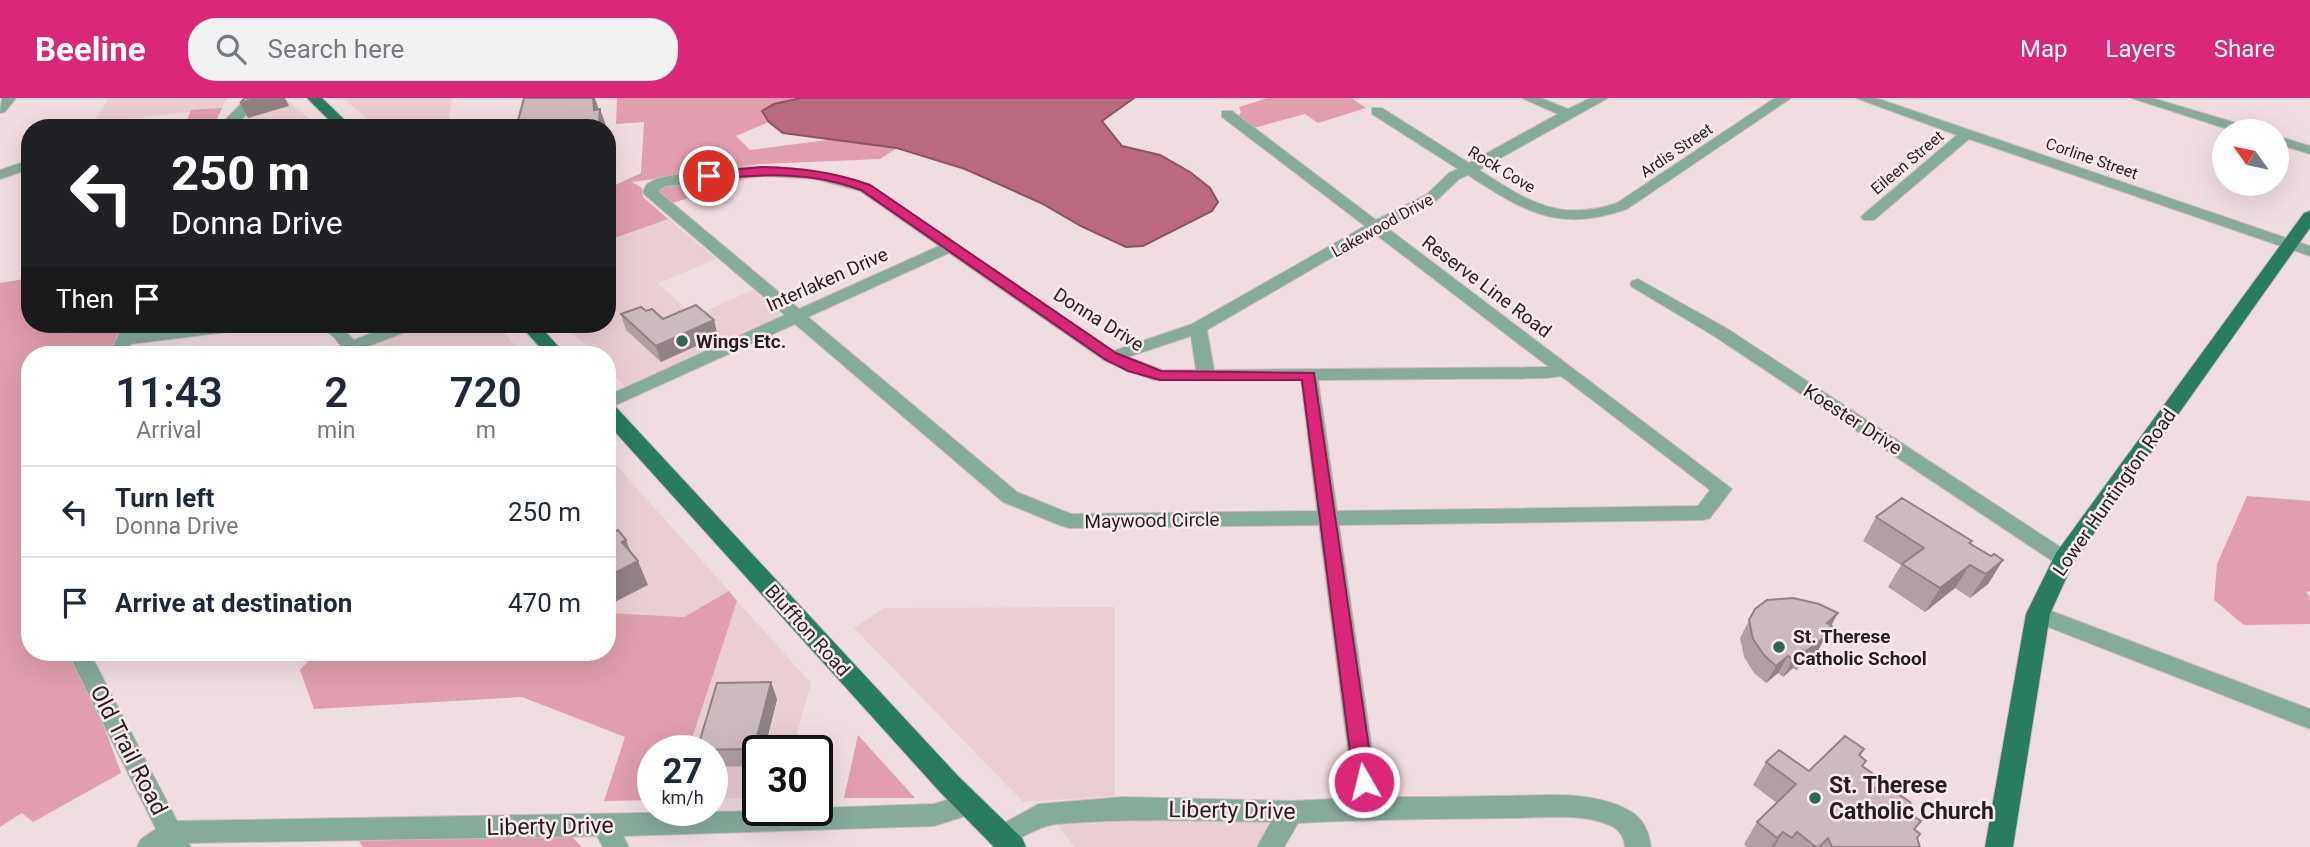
<!DOCTYPE html>
<style>
:root{--surface:#fff;--page:#f2f2f3;--text:#1f2937;--muted:#747a83;--line:#e0e1e3;--accent:#db2777}
body{margin:0;font-family:Roboto,sans-serif;background:var(--page);color:var(--text);height:100vh;display:flex;flex-direction:column;font-size:26px;white-space:nowrap}
*{box-sizing:border-box;margin:0}
p{font-size:23px;color:var(--muted)}
.icon{flex:none;width:38px;height:38px;fill:none;stroke:currentColor;stroke-width:2;stroke-linecap:round;stroke-linejoin:round}
.map{position:relative;flex:1;overflow:hidden}
.sheet{position:absolute;left:21px;top:248px;width:595px;height:315px;display:flex;flex-direction:column;background:var(--surface);border-radius:28px;box-shadow:0 7px 28px #0002}
.sheet>*{flex:none}
.hud{position:absolute;left:21px;top:21px;width:595px;height:214px;border-radius:28px;box-shadow:0 7px 28px #0002;background:#202124;color:#fff;overflow:hidden}
.needle{width:46px;rotate:303deg}
.tools{position:absolute;left:2212px;top:21px;display:grid;gap:14px}
.tools a{display:grid;place-items:center;width:77px;height:77px;border-radius:50%;background:var(--surface);box-shadow:0 7px 28px #0002;font-size:35px}
.speed{position:absolute;left:637px;top:637px;display:flex;gap:14px;font-size:35px;font-weight:700;text-align:center}
.speed>*{display:grid;place-content:center;width:91px;height:91px;border-radius:50%;background:var(--surface);box-shadow:0 7px 28px #0002;line-height:1}
.speed small{font-size:18px;font-weight:400}
.speed .limit{border:4px solid #111;border-radius:10px;background:#fff;color:#111}
.pin{position:absolute;display:grid;place-items:center;width:60px;height:60px;color:#fff;margin:-30px;border:4px solid #fff;border-radius:50%;box-shadow:0 2px 7px #0007}
.me{position:absolute;width:77px;margin:-38px;rotate:352deg;stroke-linejoin:round;filter:drop-shadow(0 0 5px #0008)}
.turn{display:flex;align-items:center;gap:24px;height:147px;padding:0 35px;font-size:32px}
.turn .icon{width:91px;height:91px;stroke-width:2.5}
.turn b{display:block;font-size:49px;line-height:60px}
.then{display:flex;align-items:center;height:66px;padding:0 35px;background:#0003;gap:14px;font-size:26px}
.eta{display:flex;justify-content:space-evenly;align-items:center;height:119px;text-align:center}
.eta b{font-size:42px;font-weight:600;line-height:49px}
ul{padding:0;list-style:none}
li{display:flex;align-items:center;gap:21px;height:91px;padding:0 35px;border-top:2px solid var(--line)}
li div{flex:1}
li b{display:block;font-size:26px}
li em{font-style:normal}
header{display:flex;align-items:center;gap:42px;box-sizing:border-box;height:98px;padding:0 35px;background:var(--accent);color:#fff}
header strong{font-size:33px}
nav{display:flex;gap:38px;margin-inline-start:auto;font-size:24px}
.search{width:490px;height:63px;background:var(--page);display:flex;align-items:center;gap:18px;box-sizing:border-box;padding:0 24px;border-radius:28px;color:var(--muted);font-size:26px}
.map>svg:first-child{display:block}
.built{fill:#eaced4}
.green{fill:#e09eae}
.water{fill:#bb6980;stroke:#8e5263;stroke-width:2}
.lines{fill:none;stroke-linecap:round;stroke-linejoin:round}
.minor-casing{stroke:#cbbbbe;stroke-width:2}
.major-casing{stroke:#cbbbbe;stroke-width:2}
.minor{fill:#85ab9b;fill-rule:evenodd}
.major{fill:#287c60;fill-rule:evenodd}
.wall{fill:#b0a0a3}
.shaded-wall{fill:#908285}
.building{fill:#cdbabe;stroke:#908285;stroke-width:2}
.route{fill:#db2777;stroke:#8e194d;stroke-width:2}
.poi-dot{fill:#2c6852;stroke:#fdeaee;stroke-width:2.5}
.labels{text-anchor:middle;stroke-width:5;stroke-linejoin:round;paint-order:stroke}
.far-street-label{font-size:16px;fill:#251e20;stroke:#fdeaee}
.street-label{font-size:19px;fill:#251e20;stroke:#fdeaee}
.poi-label{font-size:19px;font-weight:bold;fill:#251e20;stroke:#fdeaee;text-anchor:start}
.near-street-label{font-size:23px;fill:#251e20;stroke:#fdeaee}
.near-poi-label{font-size:23px;font-weight:bold;fill:#251e20;stroke:#fdeaee;text-anchor:start}
</style>
<header>
<strong>Beeline</strong>
<div class="search"><svg class="icon" aria-label="search" viewBox="0 0 24 24"><circle cx="10" cy="10" r="6"/><path d="M15 15l6 6"/></svg>Search here</div>
<nav><a>Map</a><a>Layers</a><a>Share</a></nav>
</header>
<div class="map">
<svg width="2310" height="749" viewBox="0 0 2310 749">
<rect width="100%" height="100%" fill="#f0dde1"/>
<g class="built">
<polygon points="109,0 227,0 222,10 93,25"/>
<polygon points="264,0 285,0 320,30 236,30 240,21"/>
<polygon points="343,0 452,0 449,20 459,30 377,30"/>
<polygon points="668,121 716,161 658,185 694,218 753,192 781,215 779,220 625,288 607,270 607,257 595,257 564,226 607,226 607,133 616,140"/>
<polygon points="424,226 495,226 525,257 369,257 365,253 371,247"/>
<polygon points="607,357 729,493 684,519 607,515"/>
<polygon points="737,503 811,585 792,653 758,653 758,700 712,701 712,653 688,653"/>
<polygon points="1115,509 1115,698 1023,704 854,530 884,510"/>
<polygon points="1263,718 1270,729 1256,749 1075,749 1057,727"/>
</g>
<g class="green">
<polygon points="617,0 801,0 774,6 763,13 769,24 736,38 750,52 827,42 830,39 897,50 880,61 761,66 632,84 642,90 643,99 668,121 615,140 607,133 607,91 641,75 644,24 616,26"/>
<polygon points="1268,0 1351,0 1366,10 1318,25 1305,16 1254,30 1238,19 1241,14 1239,9"/>
<polygon points="222,10 215,26 204,30 184,30 191,12"/>
<polygon points="757,77 673,105 658,93 666,86"/>
<polygon points="30,180 30,226 123,226 109,257 30,257 30,555 67,555 102,623 121,675 33,724 22,715 0,729 0,185"/>
<polygon points="2247,398 2310,403 2310,493 2306,494 2310,499 2310,526 2244,527 2214,502 2217,466"/>
<polygon points="729,493 737,503 688,653 653,653 653,702 604,703 625,639 522,599 314,611 300,572 316,555 607,555 607,515 684,519"/>
<polygon points="858,637 915,700 844,700"/>
<polygon points="570,737 582,749 363,749 356,739"/>
</g>
<polygon class="water" points="801,0 1134,0 1102,23 1122,48 1160,57 1190,74 1210,90 1218,104 1212,113 1143,148 1126,149 1081,128 1041,105 965,71 897,50 783,35 769,24 762,13 774,6"/>
<g class="lines">
<defs>
<g id="minor">
<polygon points="2,0 16,0 5,14 0,15"/>
<polygon points="247,0 263,0 233,30 217,30"/>
<path d="M1522 0H1541L1568 11 1591 0H1608L1479 72C1526 102 1558 125 1617 105L1775 0H1791L1627 111C1558 135 1525 114 1468 77L1459 81 1436 103 1386 129 1732 391 1710 420 1703 422 1339 427 1379 699C1418 699 1458 699 1498 698 1540 698 1592 691 1630 713 1644 721 1649 734 1651 749H1625C1624 737 1618 730 1607 726 1578 715 1541 720 1511 720 1440 721 1369 721 1298 725L1284 749H1257L1271 724C1199 723 1128 720 1057 726 1034 728 1013 749 993 747L989 739 993 731 1039 706 1123 699 1291 703 1354 700 1319 427 1069 430 1062 428 1003 404 795 226 607 311V298L785 217 645 97 643 94 647 86 656 81C725 64 802 64 870 87L1113 253 1192 226 1365 128 1222 19V13H1232L1376 122 1426 97 1449 75 1458 71 1372 16V10H1382L1469 65 1558 16ZM764 78 815 81 860 93 939 148 799 211 658 93 665 88ZM1374 135 1549 269 1214 272 1207 232ZM949 155 1105 263 1154 282H1301L1317 413 1071 416 1017 394 808 219ZM1191 238 1196 272H1162L1128 259ZM1561 278 1710 392 1698 408 1337 413 1318 282 1547 280Z"/>
<polygon points="1856,0 1876,0 2310,148 2310,158 1969,41 1874,122 1864,122 1861,119 1864,116 1957,37"/>
<polygon points="2131,0 2152,0 2253,30 2255,33 2234,33"/>
<polygon points="2277,38 2310,48 2310,56 2277,46"/>
<polygon points="30,62 30,71 0,81 0,72"/>
<polygon points="1638,181 1726,230 2071,456 2074,461 2071,466 2064,469 2057,466 1714,238 1632,189 1630,186 1632,183"/>
<polygon points="124,226 140,226 136,235 212,226 258,226 250,231 131,246 125,257 109,257"/>
<polygon points="318,226 337,226 354,242 395,226 418,226 416,230 361,251 365,257 348,257 334,239"/>
<polygon points="2038,508 2310,611 2310,631 2030,522 2027,516 2030,510"/>
<polygon points="68,555 90,555 177,723 817,712 817,710 934,706 969,695 978,698 981,706 978,714 934,728 623,738 629,749 603,749 597,738 189,745 191,749 137,749 141,741 156,731"/>
</g>
<g id="major">
<polygon points="307,0 322,0 353,30 337,30"/>
<polygon points="2310,113 2310,130 2073,465 2050,516 2013,749 1985,749 2026,516 2056,455 2304,115"/>
<polygon points="519,226 538,226 566,257 547,257"/>
<polygon points="607,306 614,307 958,678 1022,740 1026,749 994,749 940,694 607,325"/>
</g>
</defs>
<use href="#minor" class="minor-casing"/>
<use href="#major" class="major-casing"/>
<use href="#minor" class="minor"/>
<use href="#major" class="major"/>
</g>
<g class="wall">
<polygon points="646,213 663,221 718,238 661,264 626,232 621,216"/>
<polygon points="1876,419 1970,445 1991,458 2003,462 1988,486 1970,500 1955,490 1925,514 1888,489 1901,467 1863,443"/>
<polygon points="1755,511 1831,528 1832,528 1816,556 1796,572 1793,570 1783,579 1778,575 1766,585 1754,575 1744,559 1740,540"/>
<polygon points="777,601 764,653 758,653 758,668 712,669 712,653 697,653 697,652"/>
<polygon points="1864,651 1860,658 1863,668 1875,693 1915,732 1920,749 1747,749 1744,746 1757,724 1777,705 1753,687 1766,664 1809,673"/>
</g>
<g class="shaded-wall">
<polygon points="257,0 285,0 289,8 248,20 240,5"/>
<polygon points="593,0 595,0 599,12 600,11 607,30 591,30 594,12"/>
<polygon points="714,222 718,238 661,264 656,248"/>
<polygon points="626,442 635,465 638,463 648,487 607,508 607,479 622,444"/>
<polygon points="2003,462 1988,486 1970,500 1986,476"/>
<polygon points="1970,467 1955,490 1925,514 1940,490"/>
<polygon points="1838,515 1816,556 1796,572 1805,554 1827,525"/>
<polygon points="1803,552 1793,570 1783,579 1793,561"/>
<polygon points="1788,558 1778,575 1766,585 1776,568"/>
<polygon points="771,584 777,601 764,653 758,653 758,661 754,651"/>
<polygon points="1783,734 1774,749 1771,749 1777,740"/>
</g>
<g class="building">
<polygon points="245,0 257,0 240,5"/>
<polygon points="524,0 593,0 594,12 600,11 599,24 592,25 591,30 516,30"/>
<polygon points="696,207 714,222 656,248 621,216 641,209 646,213 652,211 663,221"/>
<polygon points="1902,400 1972,443 1969,445 1991,458 1994,456 2003,462 1986,476 1970,467 1940,490 1902,466 1924,450 1876,419"/>
<polygon points="607,425 614,434 618,432 626,442 622,444 638,463 607,479"/>
<polygon points="1793,500 1819,506 1838,515 1827,525 1832,528 1822,536 1826,538 1805,554 1803,552 1793,561 1788,558 1776,568 1764,557 1753,541 1749,522 1755,511 1767,502"/>
<polygon points="771,584 754,651 697,652 717,585"/>
<polygon points="1845,638 1864,651 1859,657 1866,663 1862,668 1882,682 1873,693 1898,696 1910,704 1916,720 1921,723 1914,731 1920,736 1917,740 1920,749 1832,749 1828,740 1819,749 1816,749 1797,734 1792,740 1783,734 1777,740 1757,724 1796,686 1766,664 1779,652 1809,673"/>
</g>
<path class="route" d="M762 69C800 70 834 74 870 87L1116 255 1161 273 1314 275 1374 684 1371 690 1364 692 1357 690 1354 684 1302 282H1160L1128 273 1106 262 861 92C811 73 762 76 709 81L703 78 709 74Z"/>
<g class="poi-dot">
<circle cx="682" cy="243" r="7"/>
<circle cx="1779" cy="549" r="7"/>
<circle cx="1815" cy="700" r="7"/>
</g>
<g class="labels">
<g class="far-street-label">
<text transform="translate(1676 52) rotate(-34)" y="6">Ardis Street</text>
<text transform="translate(2092 60) rotate(19)" y="6">Corline Street</text>
<text transform="translate(1907 64) rotate(-40)" y="6">Eileen Street</text>
<text transform="translate(1502 71) rotate(31)" y="6">Rock Cove</text>
<text transform="translate(1382 127) rotate(-29)" y="6">Lakewood Drive</text>
</g>
<g class="street-label">
<text transform="translate(827 181) rotate(-24)" y="7">Interlaken Drive</text>
<text transform="translate(1487 188) rotate(37)" y="7">Reserve Line Road</text>
<text transform="translate(1099 221) rotate(32)" y="7">Donna Drive</text>
<text transform="translate(1853 321) rotate(33)" y="7">Koester Drive</text>
<text transform="translate(2114 394) rotate(-55)" y="7">Lower Huntington Road</text>
<text transform="translate(1152 422) rotate(-1)" y="7">Maywood Circle</text>
<text transform="translate(808 532) rotate(48)" y="7">Bluffton Road</text>
</g>
<g class="poi-label">
<text x="696" y="250">Wings Etc.</text>
<text x="1793" y="545">St. Therese<tspan x="1793" dy="22">Catholic School</tspan></text>
</g>
<g class="near-street-label">
<text transform="translate(129 652) rotate(63)" y="8">Old Trail Road</text>
<text transform="translate(1232 712) rotate(1)" y="8">Liberty Drive</text>
<text transform="translate(550 728) rotate(-1)" y="8">Liberty Drive</text>
</g>
<g class="near-poi-label">
<text x="1829" y="695">St. Therese<tspan x="1829" dy="26">Catholic Church</tspan></text>
</g>
</g>
</svg>
<div class="tools">
<a><svg class="needle" viewBox="-14 -14 28 28"><path d="M0-13l5 13h-10z" fill="#e53935"/><path d="M0 13l5-13h-10z" fill="#747a83"/></svg></a>
</div>
<div class="speed"><div>27<small>km/h</small></div><div class="limit">30</div></div>
<div class="pin" style="left:709px;top:78px;background:#d93025"><svg class="icon" aria-label="arrive" viewBox="0 0 24 24"><path d="M6 21V4h12l-3 4 3 4H6"/></svg></div>
<svg class="me" style="left:1364px;top:684px" viewBox="-20 -20 40 40"><circle r="17" fill="#db2777" stroke="#fff" stroke-width="3"/><path d="M0-11L8 9 0 5-8 9z" fill="#fff"/></svg>
<div class="hud">
<div class="turn"><svg class="icon" aria-label="left" viewBox="0 0 24 24"><path d="M17 20v-9H6M10 6l-5 5 5 5"/></svg><div><b>250 m</b>Donna Drive</div></div>
<div class="then">Then<svg class="icon" aria-label="arrive" viewBox="0 0 24 24"><path d="M6 21V4h12l-3 4 3 4H6"/></svg></div>
</div>
<section class="sheet">
<div class="eta">
<div><b>11:43</b><p>Arrival</p></div>
<div><b>2</b><p>min</p></div>
<div><b>720</b><p>m</p></div>
</div>
<ul>
<li><svg class="icon" aria-label="left" viewBox="0 0 24 24"><path d="M17 20v-9H6M10 6l-5 5 5 5"/></svg><div><b>Turn left</b><p>Donna Drive</p></div><em>250 m</em></li>
<li><svg class="icon" aria-label="arrive" viewBox="0 0 24 24"><path d="M6 21V4h12l-3 4 3 4H6"/></svg><div><b>Arrive at destination</b></div><em>470 m</em></li>
</ul>
</section>
</div>
